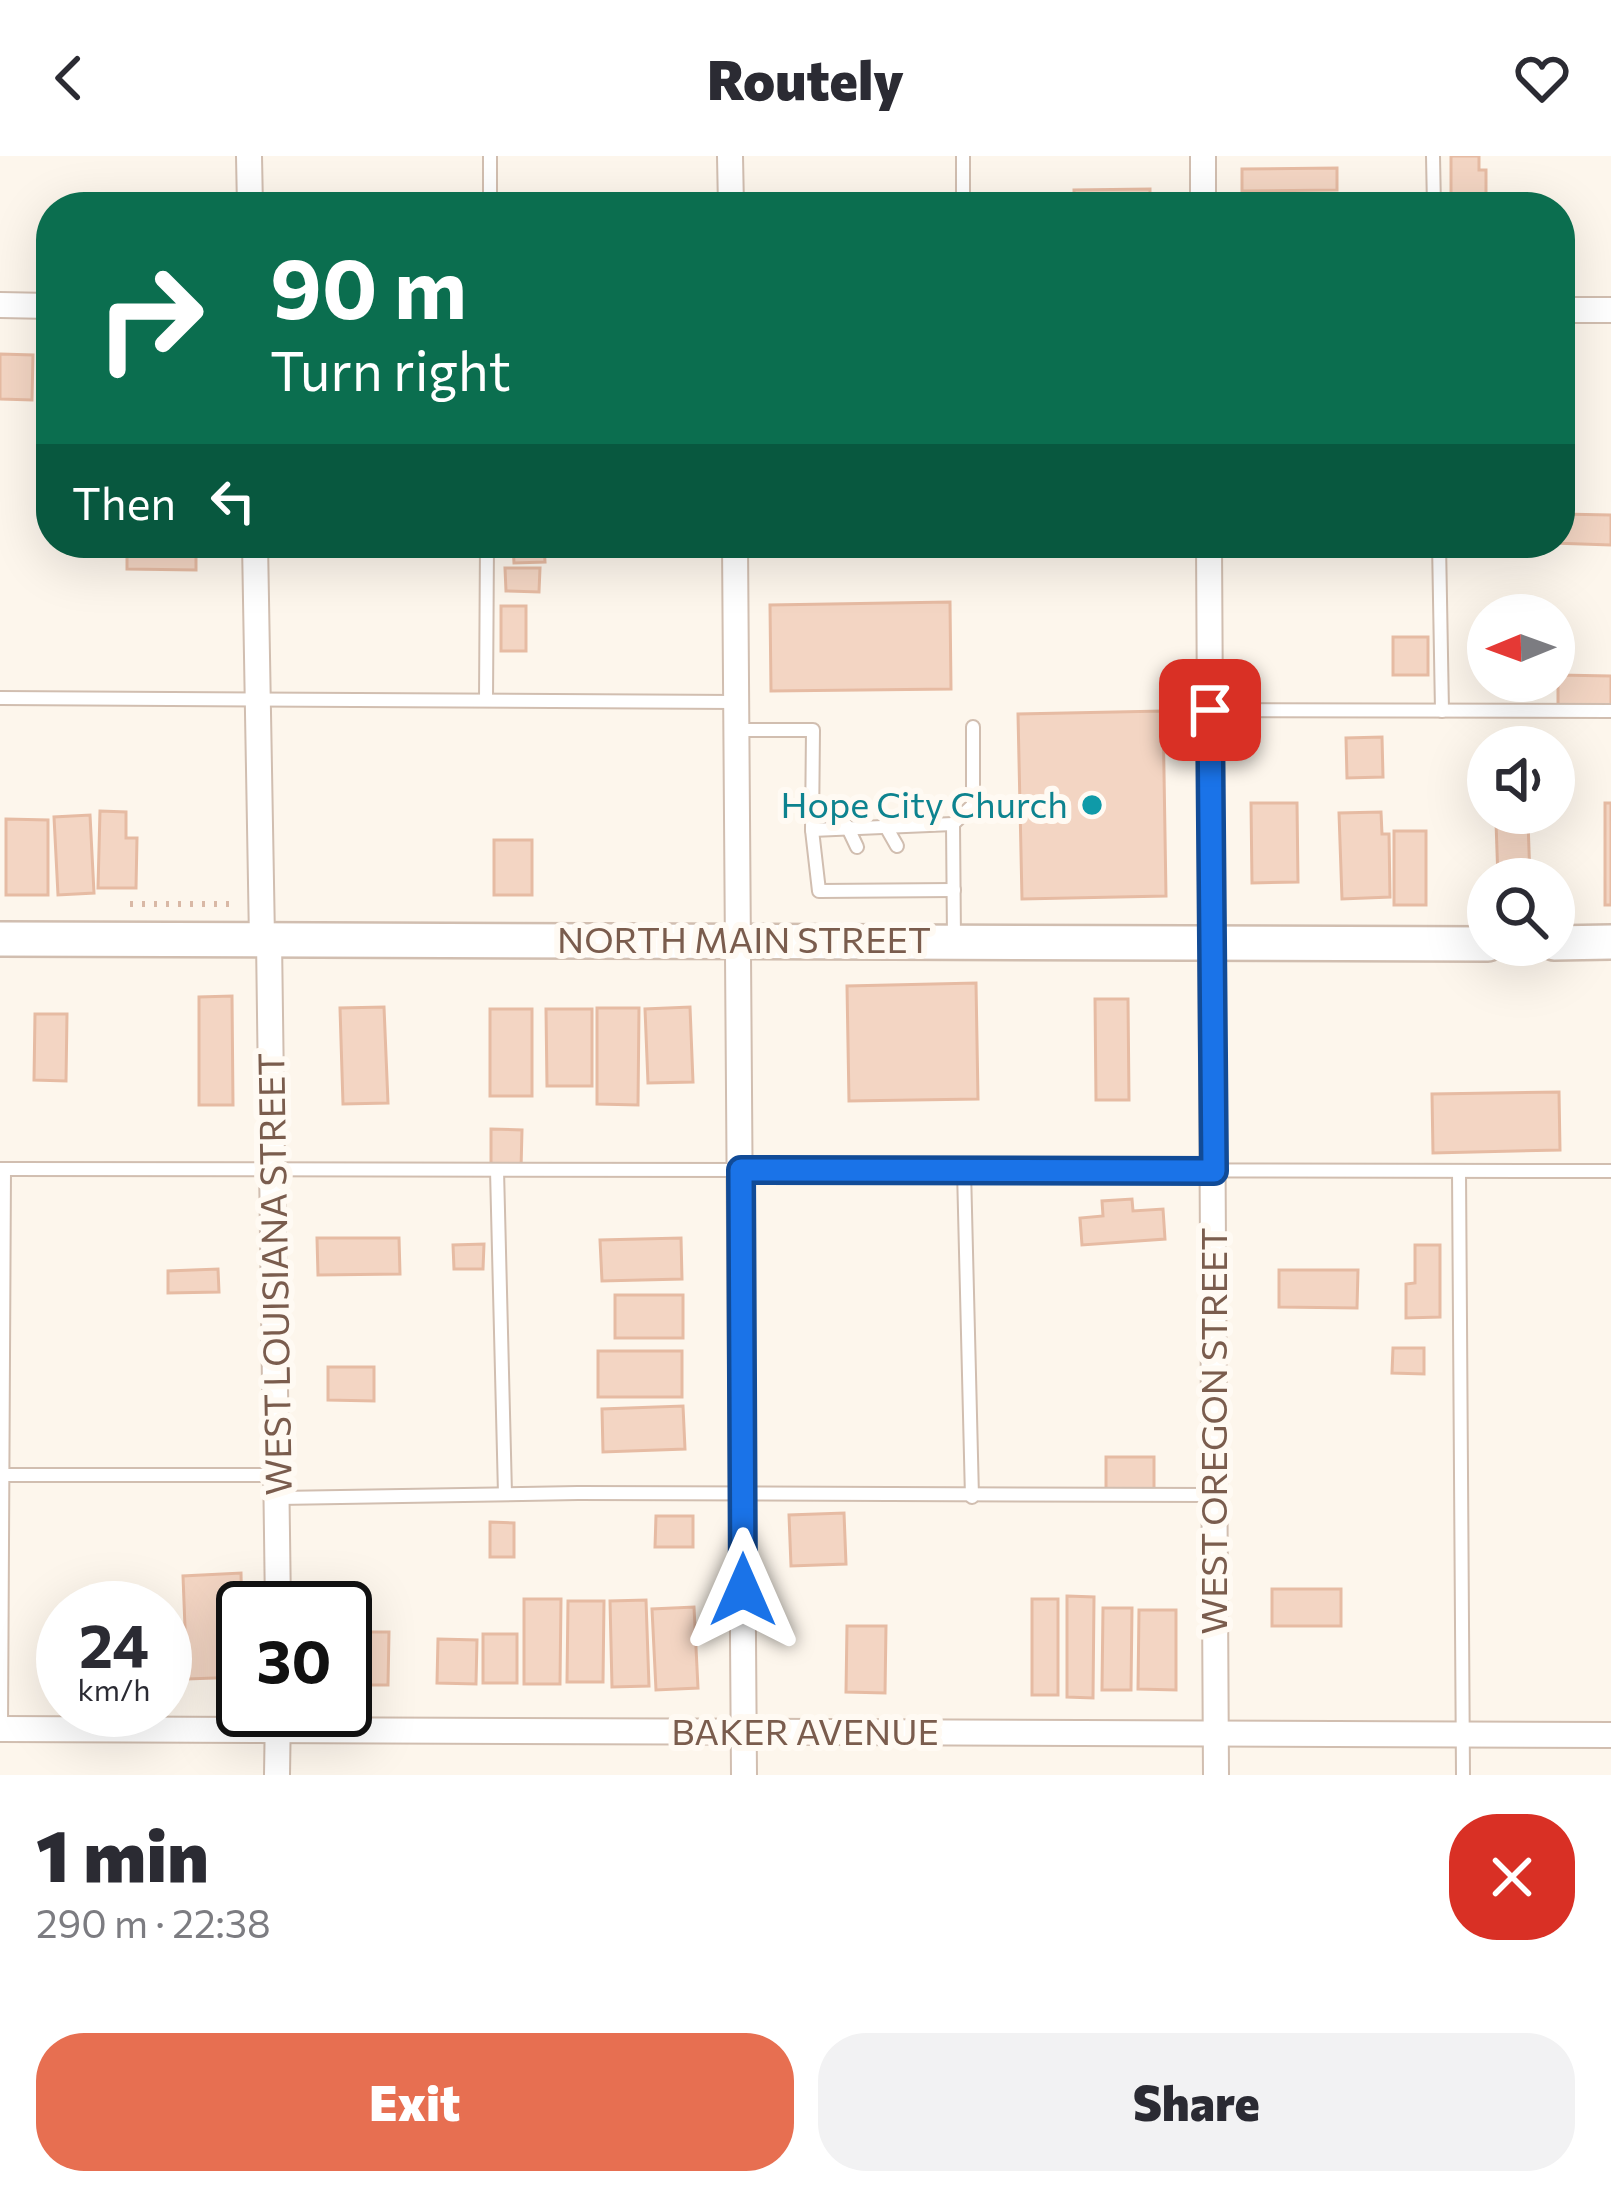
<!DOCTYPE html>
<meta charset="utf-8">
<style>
:root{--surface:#fff;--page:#f2f2f3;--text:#2b2b33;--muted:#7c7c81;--accent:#e76f51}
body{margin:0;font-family:Commissioner,sans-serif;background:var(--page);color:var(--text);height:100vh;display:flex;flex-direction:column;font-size:45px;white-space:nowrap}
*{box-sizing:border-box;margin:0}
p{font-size:39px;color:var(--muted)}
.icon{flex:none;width:66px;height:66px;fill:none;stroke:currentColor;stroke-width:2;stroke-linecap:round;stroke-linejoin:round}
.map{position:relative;height:1619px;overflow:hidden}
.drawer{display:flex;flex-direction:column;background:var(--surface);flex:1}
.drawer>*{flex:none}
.top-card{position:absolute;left:36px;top:36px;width:1539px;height:366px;border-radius:48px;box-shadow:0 12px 48px #0002;background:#0b6e4f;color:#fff;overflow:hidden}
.needle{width:78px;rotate:269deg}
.fabs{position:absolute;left:1467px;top:438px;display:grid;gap:24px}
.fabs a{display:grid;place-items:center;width:108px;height:108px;border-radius:50%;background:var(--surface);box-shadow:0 12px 48px #0002;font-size:60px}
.speed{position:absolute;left:36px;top:1425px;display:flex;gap:24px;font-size:60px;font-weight:700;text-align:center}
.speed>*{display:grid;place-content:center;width:156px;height:156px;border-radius:50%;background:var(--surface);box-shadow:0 12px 48px #0002;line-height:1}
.speed small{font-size:30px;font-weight:400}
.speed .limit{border:6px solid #111;border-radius:18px;background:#fff;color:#111}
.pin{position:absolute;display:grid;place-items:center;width:102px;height:102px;color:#fff;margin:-51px;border-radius:24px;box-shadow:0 6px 18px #0006}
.me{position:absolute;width:132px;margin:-66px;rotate:0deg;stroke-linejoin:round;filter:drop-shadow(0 0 9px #0008)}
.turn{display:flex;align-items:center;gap:42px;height:252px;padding:0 36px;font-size:54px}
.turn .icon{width:156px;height:156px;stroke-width:2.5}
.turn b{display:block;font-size:84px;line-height:102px}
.then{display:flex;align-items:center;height:114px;padding:0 36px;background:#0003;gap:24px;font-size:45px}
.round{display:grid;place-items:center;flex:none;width:126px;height:126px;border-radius:48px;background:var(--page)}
.overview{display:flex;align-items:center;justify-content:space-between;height:204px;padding:0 36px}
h1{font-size:72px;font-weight:800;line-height:90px}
.primary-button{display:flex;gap:24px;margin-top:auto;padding:24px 36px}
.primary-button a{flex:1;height:138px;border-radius:48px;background:var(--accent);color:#fff;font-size:48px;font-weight:800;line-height:138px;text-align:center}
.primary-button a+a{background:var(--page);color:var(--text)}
header{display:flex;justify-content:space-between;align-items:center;height:156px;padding:0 36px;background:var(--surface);font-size:54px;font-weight:800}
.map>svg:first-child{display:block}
.building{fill:#f3d5c3;stroke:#e6bba3;stroke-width:3}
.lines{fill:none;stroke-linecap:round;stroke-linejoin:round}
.service-casing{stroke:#d1beb0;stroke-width:16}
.minor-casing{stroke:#d1beb0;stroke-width:28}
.tertiary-casing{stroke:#d1beb0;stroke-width:38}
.path{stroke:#d9b8a5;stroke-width:6;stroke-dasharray:3 9;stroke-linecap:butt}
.service{stroke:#fff;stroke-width:12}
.minor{stroke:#fff;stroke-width:24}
.tertiary{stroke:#fff;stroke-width:33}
.route-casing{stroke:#114b97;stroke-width:30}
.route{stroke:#1a73e8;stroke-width:21}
.culture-dot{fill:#0f9aa8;stroke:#fffaf3;stroke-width:4.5}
.labels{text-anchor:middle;stroke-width:12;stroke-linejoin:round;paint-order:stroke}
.culture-label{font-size:36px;fill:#0d838f;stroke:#fffaf3;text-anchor:end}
.street-label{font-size:36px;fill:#7a5c4d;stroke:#fffaf3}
</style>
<header><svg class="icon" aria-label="back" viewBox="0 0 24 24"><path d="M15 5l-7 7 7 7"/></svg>Routely<svg class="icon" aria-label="heart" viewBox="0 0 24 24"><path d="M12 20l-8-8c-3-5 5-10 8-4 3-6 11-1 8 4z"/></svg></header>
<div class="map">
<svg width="1611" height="1619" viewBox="0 0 1611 1619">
<rect width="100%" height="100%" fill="#fdf6ec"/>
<g class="building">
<polygon points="1451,0 1479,0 1479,14 1486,14 1486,44 1451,44"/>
<polygon points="1337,12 1337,34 1242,35 1242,13"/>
<polygon points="1150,33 1150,51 1074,51 1074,34"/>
<polygon points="0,198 33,199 32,244 0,243"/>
<polygon points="1560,358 1611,359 1611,389 1552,387 1560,387"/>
<polygon points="127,387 196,387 196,414 127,413"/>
<polygon points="513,387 544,387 545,406 514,407"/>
<polygon points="505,412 540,412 539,436 506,435"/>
<polygon points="950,446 951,533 771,535 770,449"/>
<rect x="501" y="450" width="25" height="45"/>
<rect x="1393" y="481" width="35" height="38"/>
<polygon points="1558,519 1611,520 1611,553 1558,552"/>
<polygon points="1163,555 1166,740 1022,743 1018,558"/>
<polygon points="1382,581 1383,621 1347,622 1346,582"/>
<polygon points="1251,647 1297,647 1298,726 1252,727"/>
<rect x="1605" y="647" width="6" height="102"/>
<polygon points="100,655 126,656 126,682 137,682 136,732 98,732"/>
<polygon points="1381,656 1382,678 1389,678 1390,741 1342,743 1339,657"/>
<polygon points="90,659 94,737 58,739 54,661"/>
<polygon points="6,663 48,664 48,739 6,739"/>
<polygon points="1528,665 1530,723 1498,723 1496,666"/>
<rect x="1394" y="675" width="32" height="74"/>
<rect x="494" y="684" width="38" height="55"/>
<polygon points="976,827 978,943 849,945 847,830"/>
<polygon points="232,840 233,949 199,949 199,841"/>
<polygon points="1095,843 1128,843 1129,944 1096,944"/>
<polygon points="384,851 388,947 343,948 340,852"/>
<polygon points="690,851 693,926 648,927 645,853"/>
<polygon points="597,852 639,852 638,949 597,948"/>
<rect x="490" y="853" width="42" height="87"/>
<polygon points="546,853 592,853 592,930 547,930"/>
<polygon points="35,858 67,858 66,925 34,924"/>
<polygon points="1559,936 1560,994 1433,997 1432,938"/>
<polygon points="491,973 522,974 521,1013 491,1012"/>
<polygon points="1132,1043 1133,1055 1163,1053 1165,1083 1082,1089 1080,1062 1103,1060 1102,1045"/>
<polygon points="317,1082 399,1082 400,1118 318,1119"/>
<polygon points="681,1082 682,1123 602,1125 600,1084"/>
<polygon points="484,1088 483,1113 454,1113 453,1089"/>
<polygon points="1415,1089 1440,1089 1440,1161 1406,1162 1406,1128 1415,1127"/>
<polygon points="218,1113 219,1136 168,1137 168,1115"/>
<polygon points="1279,1114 1358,1114 1357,1152 1279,1151"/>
<rect x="615" y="1139" width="68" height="43"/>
<polygon points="1393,1192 1424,1192 1424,1218 1392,1217"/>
<rect x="598" y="1195" width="84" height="46"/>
<polygon points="328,1211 374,1211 374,1245 328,1244"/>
<polygon points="683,1250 685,1293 603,1296 602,1253"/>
<rect x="1106" y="1301" width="48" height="35"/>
<polygon points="844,1357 846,1408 791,1410 789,1359"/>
<polygon points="656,1360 693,1360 693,1391 655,1391"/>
<polygon points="490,1366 514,1367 514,1401 490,1401"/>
<polygon points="241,1417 243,1521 187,1523 183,1420"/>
<rect x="1272" y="1433" width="69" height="37"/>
<polygon points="1067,1440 1094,1441 1093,1542 1067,1541"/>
<polygon points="524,1443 561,1443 560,1528 524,1528"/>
<rect x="1032" y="1443" width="26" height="96"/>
<polygon points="646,1444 649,1530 612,1531 610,1445"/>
<polygon points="568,1445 604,1445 603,1526 567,1526"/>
<polygon points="694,1451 698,1532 656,1534 652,1453"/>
<polygon points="1103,1452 1132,1452 1131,1534 1102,1534"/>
<polygon points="1139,1454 1176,1454 1176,1534 1138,1533"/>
<polygon points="847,1470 886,1470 885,1537 846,1536"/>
<polygon points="354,1476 389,1476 388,1529 353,1529"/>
<rect x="483" y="1478" width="34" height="49"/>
<polygon points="438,1483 477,1484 476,1528 437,1527"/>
</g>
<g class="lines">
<defs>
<g id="service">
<polyline points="490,0 490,51"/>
<polyline points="963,0 963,51"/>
<polyline points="1433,0 1434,51"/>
<polyline points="1439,387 1442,555"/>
<polyline points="0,542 736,546"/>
<polyline points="486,544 487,387"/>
<polyline points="1210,554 1611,555"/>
<polyline points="738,574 813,574 812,674 819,735 954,734"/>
<polyline points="885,669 897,690"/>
<polyline points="847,670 857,691"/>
<polyline points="812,674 953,668"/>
<polyline points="954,783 953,668 973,649 973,571"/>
<polyline points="0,1013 1611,1015"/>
<polyline points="497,1014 505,1338"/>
<polyline points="964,1014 972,1341"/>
<polyline points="1459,1015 1463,1619"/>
<polyline points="3,1319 278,1319"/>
<polyline points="279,1342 578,1337 1213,1339"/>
<polyline points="1,1573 4,1013"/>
</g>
<g id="minor">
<polyline points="249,0 250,51"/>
<polyline points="730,0 731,51"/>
<polyline points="1203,0 1203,51"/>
<polyline points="0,149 51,150"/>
<polyline points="1560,154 1611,154"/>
<polyline points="255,387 262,783"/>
<polyline points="735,387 744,1619"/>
<polyline points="1209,387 1216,1619"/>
<polyline points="269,784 278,1452"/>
<polyline points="0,1573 1611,1579"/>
<polyline points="277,1619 278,1554"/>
</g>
<g id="tertiary">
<polyline points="0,783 1488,788"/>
<polyline points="1554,787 1611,786"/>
</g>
</defs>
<use href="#service" class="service-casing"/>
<use href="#minor" class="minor-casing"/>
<use href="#tertiary" class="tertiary-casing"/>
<polyline class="path" points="130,748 236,748"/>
<use href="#service" class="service"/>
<use href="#minor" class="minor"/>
<use href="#tertiary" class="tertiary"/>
</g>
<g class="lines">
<defs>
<polyline id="route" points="743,1434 741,1014 1214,1015 1210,554"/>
</defs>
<use href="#route" class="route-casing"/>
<use href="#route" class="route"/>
</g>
<circle class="culture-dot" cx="1092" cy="649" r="12"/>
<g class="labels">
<g class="culture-label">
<text x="1068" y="662">Hope City Church</text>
</g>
<g class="street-label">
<text x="744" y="797">NORTH MAIN STREET</text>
<text transform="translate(275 1118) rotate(-91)" y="13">WEST LOUISIANA STREET</text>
<text transform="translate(1214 1275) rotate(-90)" y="13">WEST OREGON STREET</text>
<text x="805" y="1589">BAKER AVENUE</text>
</g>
</g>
</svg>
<div class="fabs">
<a><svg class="needle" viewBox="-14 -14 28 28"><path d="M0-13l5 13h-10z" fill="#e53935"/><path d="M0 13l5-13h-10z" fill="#7c7c81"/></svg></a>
<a><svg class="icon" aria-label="sound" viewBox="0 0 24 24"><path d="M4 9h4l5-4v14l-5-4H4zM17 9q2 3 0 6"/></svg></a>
<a><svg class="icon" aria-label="search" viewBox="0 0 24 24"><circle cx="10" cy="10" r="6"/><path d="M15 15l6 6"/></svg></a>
</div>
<div class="speed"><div>24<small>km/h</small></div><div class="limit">30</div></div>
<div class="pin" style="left:1210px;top:554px;background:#d93025"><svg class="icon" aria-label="arrive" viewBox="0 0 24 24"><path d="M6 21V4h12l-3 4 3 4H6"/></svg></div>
<svg class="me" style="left:743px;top:1434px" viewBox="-20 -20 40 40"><path d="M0-17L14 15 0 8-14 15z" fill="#1a73e8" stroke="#fff" stroke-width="4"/></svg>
<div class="top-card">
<div class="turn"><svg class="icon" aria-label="right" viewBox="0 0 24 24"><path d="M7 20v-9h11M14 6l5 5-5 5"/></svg><div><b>90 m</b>Turn right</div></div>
<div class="then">Then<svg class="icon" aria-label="left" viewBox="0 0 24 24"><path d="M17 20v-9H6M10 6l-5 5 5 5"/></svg></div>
</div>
</div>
<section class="drawer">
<div class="overview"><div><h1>1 min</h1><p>290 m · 22:38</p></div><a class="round" style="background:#d93025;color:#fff"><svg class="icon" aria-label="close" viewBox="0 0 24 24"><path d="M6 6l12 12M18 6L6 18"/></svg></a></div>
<div class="primary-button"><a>Exit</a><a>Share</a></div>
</section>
